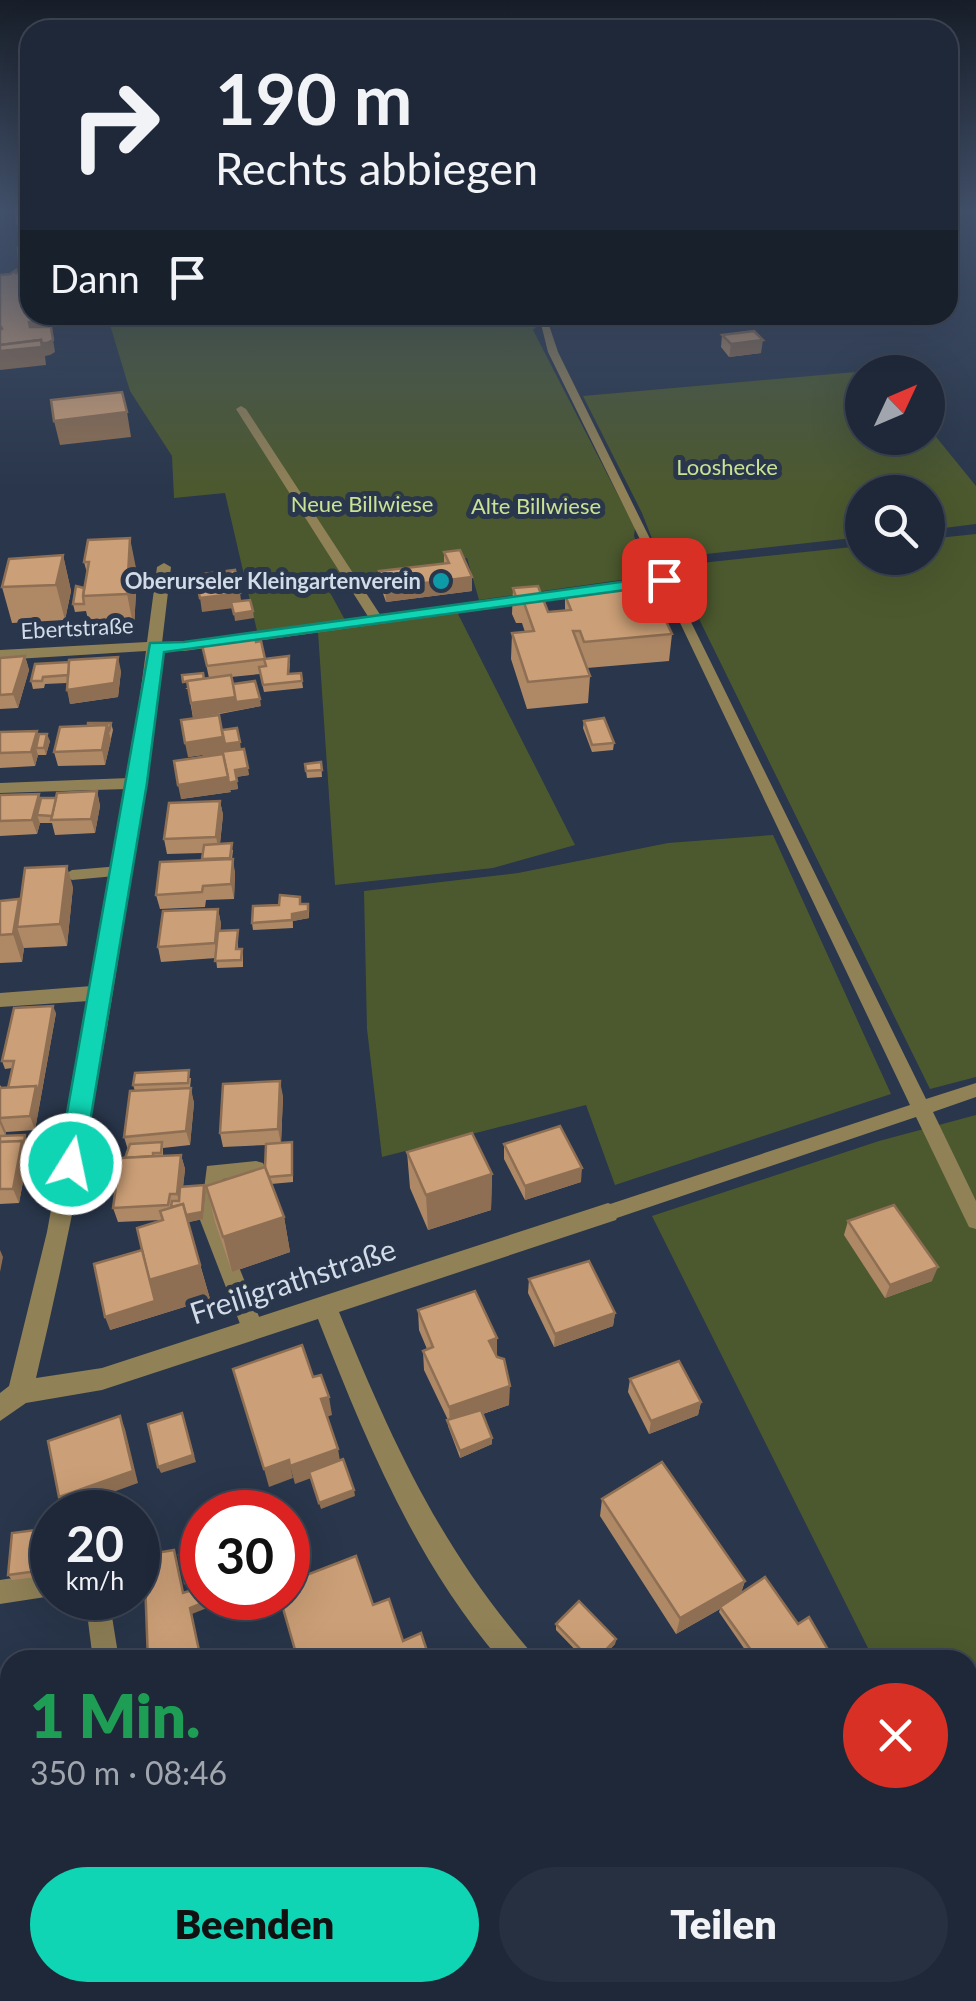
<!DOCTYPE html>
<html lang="de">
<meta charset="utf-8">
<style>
:root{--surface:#1f2838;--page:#273040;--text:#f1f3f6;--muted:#a1a6ae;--line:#3c4453;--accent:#0fd5b4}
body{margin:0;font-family:Lato,sans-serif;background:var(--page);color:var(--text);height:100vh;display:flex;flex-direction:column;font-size:38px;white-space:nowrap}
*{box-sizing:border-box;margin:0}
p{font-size:32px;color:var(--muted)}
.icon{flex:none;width:55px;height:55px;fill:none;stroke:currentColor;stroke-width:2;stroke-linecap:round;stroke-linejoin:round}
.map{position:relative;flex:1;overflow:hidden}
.panel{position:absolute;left:0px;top:1650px;width:978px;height:352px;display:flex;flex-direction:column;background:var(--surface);border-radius:30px 30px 0 0;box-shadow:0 10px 40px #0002,0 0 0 2px var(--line)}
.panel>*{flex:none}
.top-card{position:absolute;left:20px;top:20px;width:938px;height:305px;border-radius:30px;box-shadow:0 10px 40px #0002,0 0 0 2px var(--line);background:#1f2838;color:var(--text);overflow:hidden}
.needle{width:65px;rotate:46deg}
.controls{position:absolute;left:845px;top:355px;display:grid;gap:20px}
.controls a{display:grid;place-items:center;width:100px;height:100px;border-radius:50%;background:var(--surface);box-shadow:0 10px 40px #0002,0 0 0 2px var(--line);font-size:50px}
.speed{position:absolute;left:30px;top:1490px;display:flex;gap:20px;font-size:50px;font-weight:700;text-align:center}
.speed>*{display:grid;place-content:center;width:130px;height:130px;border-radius:50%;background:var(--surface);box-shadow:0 10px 40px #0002,0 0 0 2px var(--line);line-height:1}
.speed small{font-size:25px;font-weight:400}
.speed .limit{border:15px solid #d22;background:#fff;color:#111}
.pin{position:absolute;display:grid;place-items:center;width:85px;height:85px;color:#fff;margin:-42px;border-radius:20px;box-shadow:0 5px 15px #0006}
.me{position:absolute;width:110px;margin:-55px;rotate:10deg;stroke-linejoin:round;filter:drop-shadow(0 0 8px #0008)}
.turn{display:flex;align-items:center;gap:35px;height:210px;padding:0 30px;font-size:45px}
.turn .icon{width:130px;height:130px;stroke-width:2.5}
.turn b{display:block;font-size:70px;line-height:85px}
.then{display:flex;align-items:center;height:95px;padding:0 30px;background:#0003;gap:20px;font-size:38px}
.round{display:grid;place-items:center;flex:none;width:105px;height:105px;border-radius:52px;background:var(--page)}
.overview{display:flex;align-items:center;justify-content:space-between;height:170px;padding:0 30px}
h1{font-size:60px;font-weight:800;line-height:75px;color:#1e9e55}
.action{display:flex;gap:20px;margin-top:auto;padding:20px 30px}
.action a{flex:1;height:115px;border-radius:60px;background:var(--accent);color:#111;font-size:40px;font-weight:800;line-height:115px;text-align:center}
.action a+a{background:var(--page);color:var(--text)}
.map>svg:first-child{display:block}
.green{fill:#4c592e}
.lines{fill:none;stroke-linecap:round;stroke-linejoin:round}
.lane{fill:#908157;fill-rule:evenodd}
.street{fill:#908157;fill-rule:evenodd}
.wall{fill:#af8966}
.shaded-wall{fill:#8e6f53}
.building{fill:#cb9f77;stroke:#8e6f53;stroke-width:2.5}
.route{fill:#0fd5b4;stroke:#0a8a75;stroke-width:2.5}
.culture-dot{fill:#0f9aa8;stroke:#29364b;stroke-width:4}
.labels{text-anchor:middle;stroke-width:10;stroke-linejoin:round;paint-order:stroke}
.far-park-label{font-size:22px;fill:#cae293;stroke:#29364b}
.far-poi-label{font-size:22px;font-weight:bold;fill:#d2dbe8;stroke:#29364b;text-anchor:end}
.far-street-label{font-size:22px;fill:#d2dbe8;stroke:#29364b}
.near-street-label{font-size:30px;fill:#d2dbe8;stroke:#29364b}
</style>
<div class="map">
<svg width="976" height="2001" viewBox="0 0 976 2001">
<rect width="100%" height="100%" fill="#29364b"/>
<g class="green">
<polygon points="107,315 531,315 539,324 533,330 635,528 634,536 649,576 479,600 467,558 327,587 345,620 257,631 225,493 174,498 172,456 130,391"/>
<polygon points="879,370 881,372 862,372 862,438 928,438 928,427 976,486 976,524 928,530 928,492 862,492 862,537 660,559 642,513 583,396"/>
<polygon points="976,534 976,1077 930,1089 673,566 862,546 862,558 928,558 928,539"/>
<polygon points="457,612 575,845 493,868 335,885 318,632"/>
<polygon points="773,835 891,1094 615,1185 586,1105 382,1157 367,1029 364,891 518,873 668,843"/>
<polygon points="976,1115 976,1865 968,1847 968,1660 874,1660 652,1216 879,1141"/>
</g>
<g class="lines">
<g class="lane">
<polygon points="540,320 548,322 558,352 926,1099 976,1083 976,1097 933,1112 976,1201 976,1229 969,1227 916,1117 608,1221 601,1219 598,1213 601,1207 910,1105 662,585 184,651 157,650 150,646 157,642 184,643 369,618 236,409 241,406 246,409 381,616 659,578 548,352"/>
<polygon points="120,866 128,871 126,875 72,880 64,875 72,870"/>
<polygon points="256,1161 263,1163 266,1169 263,1175 223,1179 220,1220 264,1329 261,1336 253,1339 245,1336 242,1329 200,1220 207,1166"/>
<polygon points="52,1572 52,1596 0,1604 0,1580"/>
<polygon points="85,1598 109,1598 119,1660 93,1660"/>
<polygon points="10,1702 10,1728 0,1729 0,1703"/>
</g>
<g class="street">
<path d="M164 563 171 567 162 643 165 646 161 650C132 894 93 1139 36 1378L102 1368 608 1203 616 1206 619 1213 616 1220 339 1312C391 1439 438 1544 529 1650L533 1660H500C414 1559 366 1441 318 1319L102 1390 26 1403 0 1421V1393L9 1386 47 1232 89 1001 0 1007V993L92 986 127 789 0 793V783L129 778 146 651 0 660V650L147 642 157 567Z"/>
<polygon points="598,1992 644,1992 641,2001 594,2001"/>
</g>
</g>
<g class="wall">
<polygon points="30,210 30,270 22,271 19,259 25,246 20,226 17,225 15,214"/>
<polygon points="722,335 761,353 729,357 721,347"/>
<polygon points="88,540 137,573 134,629 91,632 86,611 75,612 73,604 84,588 87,573 84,562"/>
<polygon points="444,552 472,577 472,591 386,602 380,585 379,571 444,563"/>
<polygon points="63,555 71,591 65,620 12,623 2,587"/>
<polygon points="513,588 548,612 565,611 565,595 672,634 669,661 587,668 590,676 588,703 527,709 511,659 512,633 525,632 522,623 516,623 512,614"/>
<polygon points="202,645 265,659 290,663 289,673 301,673 303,688 264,692 260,674 231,677 233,684 261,706 215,715 222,730 241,749 249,775 236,777 238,789 230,790 231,792 181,799 204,756 203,755 188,757 195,718 193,718 188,689 185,689 204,679 209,678"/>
<polygon points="25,656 29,670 18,708 0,709 0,658"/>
<polygon points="35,664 121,671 118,697 70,704 67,683 45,684 44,688 33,689 31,681"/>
<polygon points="584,721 614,743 613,750 592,752 583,728"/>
<polygon points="111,723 113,730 105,765 58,766 54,752 88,726"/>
<polygon points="37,731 38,736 50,741 46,755 38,755 35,766 0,768 0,732"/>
<polygon points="321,762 322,777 307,778 305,764"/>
<polygon points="97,791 100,806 95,833 55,835 52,823 40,823 37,834 0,836 0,795 41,800"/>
<polygon points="220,801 223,815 220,844 233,850 232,859 235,873 234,899 206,900 205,907 160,909 156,895 202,860 203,853 167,854 164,839"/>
<polygon points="73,887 67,946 24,948 22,962 0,963 0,901 20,903"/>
<polygon points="301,904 309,911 309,918 293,921 293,928 253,930 252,923"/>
<polygon points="218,909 221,924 220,931 238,930 238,949 242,949 243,956 243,967 217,968 216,958 161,962 158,947"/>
<polygon points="56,1013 35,1130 6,1132 6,1136 25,1135 28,1142 27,1151 28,1155 19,1203 0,1204 0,1085 2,1088 8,1088 12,1068 5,1069 2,1061"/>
<polygon points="191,1078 190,1088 194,1103 190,1145 163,1148 163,1156 181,1155 185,1169 183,1186 204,1185 206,1192 203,1219 188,1222 210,1299 110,1330 142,1250 162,1220 118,1222 113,1208 128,1150 124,1137 135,1091 133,1085"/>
<polygon points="283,1096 281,1143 293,1150 293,1182 271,1184 284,1217 290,1252 232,1272 215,1222 206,1186 265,1168 266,1145 223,1147 220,1133"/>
<polygon points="504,1144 581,1182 525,1200 504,1159"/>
<polygon points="407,1152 492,1174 491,1210 428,1230 410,1188"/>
<polygon points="848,1221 932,1281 885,1298 844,1235"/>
<polygon points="529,1279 615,1313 613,1326 554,1347 528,1293"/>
<polygon points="418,1310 497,1356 509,1405 483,1414 492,1438 492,1444 460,1458 448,1426 448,1420 424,1370 423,1351 427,1349 419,1330"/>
<polygon points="630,1379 701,1402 698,1415 649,1434 628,1392"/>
<polygon points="602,1499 745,1581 741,1593 798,1624 834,1660 767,1660 764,1655 757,1660 752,1660 719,1612 720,1609 676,1634 600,1516"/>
<polygon points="52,1528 52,1575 12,1580 8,1575"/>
<polygon points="556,1624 616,1639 615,1644 600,1660 585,1660 556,1630"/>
<polygon points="10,1726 10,1809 0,1811 0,1727"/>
</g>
<g class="shaded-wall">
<polygon points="30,258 30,270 22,271 19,259"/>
<polygon points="39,315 47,315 48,317 42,320 41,332 32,335 29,322"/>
<polygon points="51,327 55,352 50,355 45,356 46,365 0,370 0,347"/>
<polygon points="763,340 761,353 729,357 731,344"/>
<polygon points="127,412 131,437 60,445 54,421"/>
<polygon points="130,538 137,573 134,629 127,594"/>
<polygon points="63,555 71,591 65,620 56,585"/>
<polygon points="472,577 472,591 386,602 385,588"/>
<polygon points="240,593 242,607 202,612 200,598"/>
<polygon points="253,611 254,618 235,621 234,614"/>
<polygon points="25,656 29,670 18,708 13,694"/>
<polygon points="118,657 121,671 118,697 70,704 67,690"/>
<polygon points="236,697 260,699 261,706 193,718 191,703"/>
<polygon points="107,725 111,740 105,765 102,750"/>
<polygon points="37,731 41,745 36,748 38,755 35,766 31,752"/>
<polygon points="47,734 50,741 46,755 44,748"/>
<polygon points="223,737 240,742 241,749 188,757 185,743"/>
<polygon points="248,768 249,775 236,777 235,770"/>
<polygon points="228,777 237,781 238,789 230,790 231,792 181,799 178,785"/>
<polygon points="97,791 100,806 95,833 91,819"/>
<polygon points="39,794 43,808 37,815 40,823 37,834 32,820"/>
<polygon points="220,801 223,815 219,852 216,837"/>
<polygon points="233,859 235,873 234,899 231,884"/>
<polygon points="67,866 73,887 67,946 60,924"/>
<polygon points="19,899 28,926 17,927 24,948 22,962 13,934"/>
<polygon points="308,904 309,918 293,921 293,928 292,914"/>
<polygon points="218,909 221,924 218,957 215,943"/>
<polygon points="53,1006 56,1013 35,1130 30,1116"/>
<polygon points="280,1081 283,1096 281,1144 278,1129"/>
<polygon points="191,1088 194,1103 190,1145 186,1131"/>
<polygon points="0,1118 6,1132 6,1137 0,1124"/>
<polygon points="25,1135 28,1142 27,1151 28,1155 19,1203 13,1189 22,1141"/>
<polygon points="181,1155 185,1169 181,1208 177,1194"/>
<polygon points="582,1168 581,1182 525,1200 525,1186"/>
<polygon points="492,1174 491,1210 428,1230 426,1195"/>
<polygon points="204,1185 206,1192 203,1219 177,1225"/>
<polygon points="284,1217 290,1252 232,1272 223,1237"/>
<polygon points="0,1250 3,1257 0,1272"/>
<polygon points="200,1265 210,1299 110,1330 105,1317 149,1280"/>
<polygon points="938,1267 932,1281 885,1298 890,1285"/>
<polygon points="615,1313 613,1326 554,1347 555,1334"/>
<polygon points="497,1338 497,1357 489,1341"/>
<polygon points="510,1386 509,1405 450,1425 449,1407"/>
<polygon points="329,1397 332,1415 324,1418 321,1399"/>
<polygon points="701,1402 698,1415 649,1434 651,1421"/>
<polygon points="182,1413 196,1462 161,1473 158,1467"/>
<polygon points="120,1416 125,1429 138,1483 66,1509 59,1497"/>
<polygon points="492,1438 492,1444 460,1458 460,1451"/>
<polygon points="338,1449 341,1467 295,1484 290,1466"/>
<polygon points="289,1460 293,1478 269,1487 264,1469"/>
<polygon points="354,1490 355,1496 321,1509 319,1503"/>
<polygon points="202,1578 202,1584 188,1589 185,1583"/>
<polygon points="745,1581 739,1598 676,1634 680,1618"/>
<polygon points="210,1598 212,1606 192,1614 201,1660 190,1608"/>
<polygon points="616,1639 615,1644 600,1660 596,1660"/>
<polygon points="30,1992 47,1992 46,2001 29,2001"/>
</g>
<g class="building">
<polygon points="21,210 30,210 30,221 20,222 21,216 15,214 21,212"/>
<polygon points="20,226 30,226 30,258 19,259 18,248 25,246"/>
<polygon points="16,270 16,273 30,273 30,287 25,288 26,291 30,291 30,315 39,315 38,320 29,322 30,327 51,327 53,340 47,343 41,343 41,340 0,345 0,330 2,329 0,325 0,275 10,274"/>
<polygon points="754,331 763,340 731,344 722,335"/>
<polygon points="41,340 42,347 0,351 0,345"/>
<polygon points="122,392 127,412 54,421 51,400"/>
<polygon points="130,538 127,594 83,596 89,562 84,562 88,540"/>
<polygon points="460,550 472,577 385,588 379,571 449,563 444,552"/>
<polygon points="63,555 56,585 2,587 9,559"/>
<polygon points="235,570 240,593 200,598 195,575"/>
<polygon points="76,586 84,588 83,596 84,604 73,604"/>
<polygon points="538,586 548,612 571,610 565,595 650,587 672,634 584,642 580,631 573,631 590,676 528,682 512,633 534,631 522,597 516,597 513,588"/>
<polygon points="250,600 253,611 234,614 231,602"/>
<polygon points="255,638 256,642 261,641 265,659 207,666 202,645"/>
<polygon points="25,656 13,694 0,695 0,658"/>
<polygon points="289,656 288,674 301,673 302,681 263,685 259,667 266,666 264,659"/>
<polygon points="118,657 114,683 67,690 69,660"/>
<polygon points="69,662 68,675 43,677 42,681 31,681 35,664"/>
<polygon points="203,673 204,679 183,682 182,675"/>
<polygon points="231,675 236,697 191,703 187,681"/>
<polygon points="255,681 260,699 236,702 233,684"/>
<polygon points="219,715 223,737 185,743 181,720"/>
<polygon points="604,718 614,743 592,745 584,721"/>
<polygon points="88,723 111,723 109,732 107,725 88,726"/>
<polygon points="107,725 102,750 54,752 60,727"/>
<polygon points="237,728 240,742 225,744 222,730"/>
<polygon points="37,731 31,752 0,753 0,732"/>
<polygon points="39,734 47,734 44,748 36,748"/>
<polygon points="244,749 248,768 235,770 237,781 229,783 223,754 204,756 203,754"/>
<polygon points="223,754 228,777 178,785 174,761"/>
<polygon points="321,762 322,770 306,771 305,764"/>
<polygon points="97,791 91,819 51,820 57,793"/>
<polygon points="39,794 32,820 0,821 0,795"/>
<polygon points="41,798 56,798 52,816 37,815"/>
<polygon points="220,801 216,837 164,839 169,803"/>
<polygon points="232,843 230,858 202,859 204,845"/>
<polygon points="233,859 231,884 203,886 202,892 156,895 160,862"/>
<polygon points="67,866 60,924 17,927 25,868"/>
<polygon points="280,895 300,897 300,904 308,904 308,911 292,914 292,920 252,923 253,906 279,905"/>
<polygon points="19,899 13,934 0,935 0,901"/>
<polygon points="218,909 215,943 158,947 163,911"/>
<polygon points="238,930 236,949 242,949 241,960 215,961 218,931"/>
<polygon points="53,1006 38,1093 36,1086 8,1088 14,1061 2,1061 14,1008"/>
<polygon points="189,1070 188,1083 133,1085 135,1073"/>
<polygon points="280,1081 278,1129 220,1133 223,1084"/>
<polygon points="36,1086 30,1116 0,1118 0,1120 0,1088"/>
<polygon points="191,1088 186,1131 124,1137 130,1091"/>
<polygon points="560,1126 582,1168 525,1186 504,1144"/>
<polygon points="472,1133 492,1174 426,1195 407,1152"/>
<polygon points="25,1135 24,1144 22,1141 0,1142 0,1136"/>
<polygon points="22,1141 13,1189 0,1189 0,1142"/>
<polygon points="162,1142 161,1153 153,1153 153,1156 125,1158 130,1144"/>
<polygon points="292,1142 292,1175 269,1177 265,1168 266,1144"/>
<polygon points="181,1155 177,1194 170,1194 168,1205 113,1208 120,1158"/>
<polygon points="265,1167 284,1217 223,1237 206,1186"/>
<polygon points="204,1185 202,1212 186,1215 183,1204 171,1207 172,1201 179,1201 180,1187"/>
<polygon points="183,1204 200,1265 149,1280 137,1228 163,1220 160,1211"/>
<polygon points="894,1205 938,1267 890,1285 848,1221"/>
<polygon points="142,1250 155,1301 105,1317 94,1264"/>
<polygon points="589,1261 615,1313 555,1334 529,1279"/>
<polygon points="475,1291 497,1338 489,1341 497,1357 504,1359 510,1386 449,1407 423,1351 433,1347 418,1310"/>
<polygon points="302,1345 313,1377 321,1375 329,1397 321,1399 338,1449 290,1466 289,1460 264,1469 233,1369"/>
<polygon points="679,1361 701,1402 651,1421 630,1379"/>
<polygon points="481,1410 492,1438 460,1451 447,1420"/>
<polygon points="182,1413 193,1455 158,1467 148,1424"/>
<polygon points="120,1416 133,1471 59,1497 48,1441"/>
<polygon points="343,1459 354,1490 319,1503 309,1472"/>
<polygon points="662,1462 745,1581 680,1618 602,1499"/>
<polygon points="52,1528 52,1569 8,1575 12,1533"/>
<polygon points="202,1547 202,1578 185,1583 179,1555"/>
<polygon points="174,1550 183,1593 202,1587 202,1598 210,1598 210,1600 190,1608 201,1660 148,1660 144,1555"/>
<polygon points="356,1556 373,1605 389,1599 403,1641 421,1633 430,1660 298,1660 280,1598 288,1598 288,1582"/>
<polygon points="765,1577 798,1624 809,1617 834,1660 773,1660 766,1650 756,1657 720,1607"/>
<polygon points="579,1601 616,1639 596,1660 591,1660 556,1624"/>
<polygon points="10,1726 10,1799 0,1801 0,1727"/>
<polygon points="0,1870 10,1870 10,1948 0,1949"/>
<polygon points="10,1948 10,1992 30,1992 29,2001 0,2001 0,1949"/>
<rect x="346" y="1992" width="56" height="9"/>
<polygon points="959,1994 961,2001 885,2001"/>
<polygon points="869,1995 871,2001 828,2001 828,1999"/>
</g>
<linearGradient id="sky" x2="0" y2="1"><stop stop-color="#171e29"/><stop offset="0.43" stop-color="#43526c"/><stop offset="1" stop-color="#43526c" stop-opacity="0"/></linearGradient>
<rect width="976" height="490" fill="url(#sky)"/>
<polygon class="route" points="664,576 672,580 670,584 164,652 147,783 83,1164 80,1171 62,1171 58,1164 150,643 184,642"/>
<circle class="culture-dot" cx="441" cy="581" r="10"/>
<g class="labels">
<g class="far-park-label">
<text x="727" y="475">Looshecke</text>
<text x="362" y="512">Neue Billwiese</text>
<text x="536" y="514">Alte Billwiese</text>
</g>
<g class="far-poi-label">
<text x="421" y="589">Oberurseler Kleingartenverein</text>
</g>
<g class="far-street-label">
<text transform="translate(77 628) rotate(-3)" y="8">Ebertstraße</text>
</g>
<g class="near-street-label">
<text transform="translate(293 1282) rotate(-18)" y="10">Freiligrathstraße</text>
</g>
</g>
</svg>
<div class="controls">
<a><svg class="needle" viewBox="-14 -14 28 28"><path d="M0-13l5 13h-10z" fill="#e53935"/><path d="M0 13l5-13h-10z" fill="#a1a6ae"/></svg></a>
<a><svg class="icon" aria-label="search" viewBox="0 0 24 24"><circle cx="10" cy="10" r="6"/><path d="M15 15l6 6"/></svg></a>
</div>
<div class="speed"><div>20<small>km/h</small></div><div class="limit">30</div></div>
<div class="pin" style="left:664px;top:580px;background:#d93025"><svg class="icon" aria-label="arrive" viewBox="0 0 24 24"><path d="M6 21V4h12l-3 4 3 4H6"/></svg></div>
<svg class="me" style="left:71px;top:1164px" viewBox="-20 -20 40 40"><circle r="17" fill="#0fd5b4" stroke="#fff" stroke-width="3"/><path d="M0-11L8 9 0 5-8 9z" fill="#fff"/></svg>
<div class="top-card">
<div class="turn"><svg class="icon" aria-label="right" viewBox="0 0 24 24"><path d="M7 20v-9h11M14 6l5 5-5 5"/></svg><div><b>190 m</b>Rechts abbiegen</div></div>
<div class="then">Dann<svg class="icon" aria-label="arrive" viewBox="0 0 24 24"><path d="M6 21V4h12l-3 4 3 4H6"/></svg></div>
</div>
<section class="panel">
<div class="overview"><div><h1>1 Min.</h1><p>350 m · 08:46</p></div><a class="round" style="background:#d93025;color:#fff"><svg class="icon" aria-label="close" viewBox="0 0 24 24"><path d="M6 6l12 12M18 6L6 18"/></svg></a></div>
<div class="action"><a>Beenden</a><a>Teilen</a></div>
</section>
</div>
